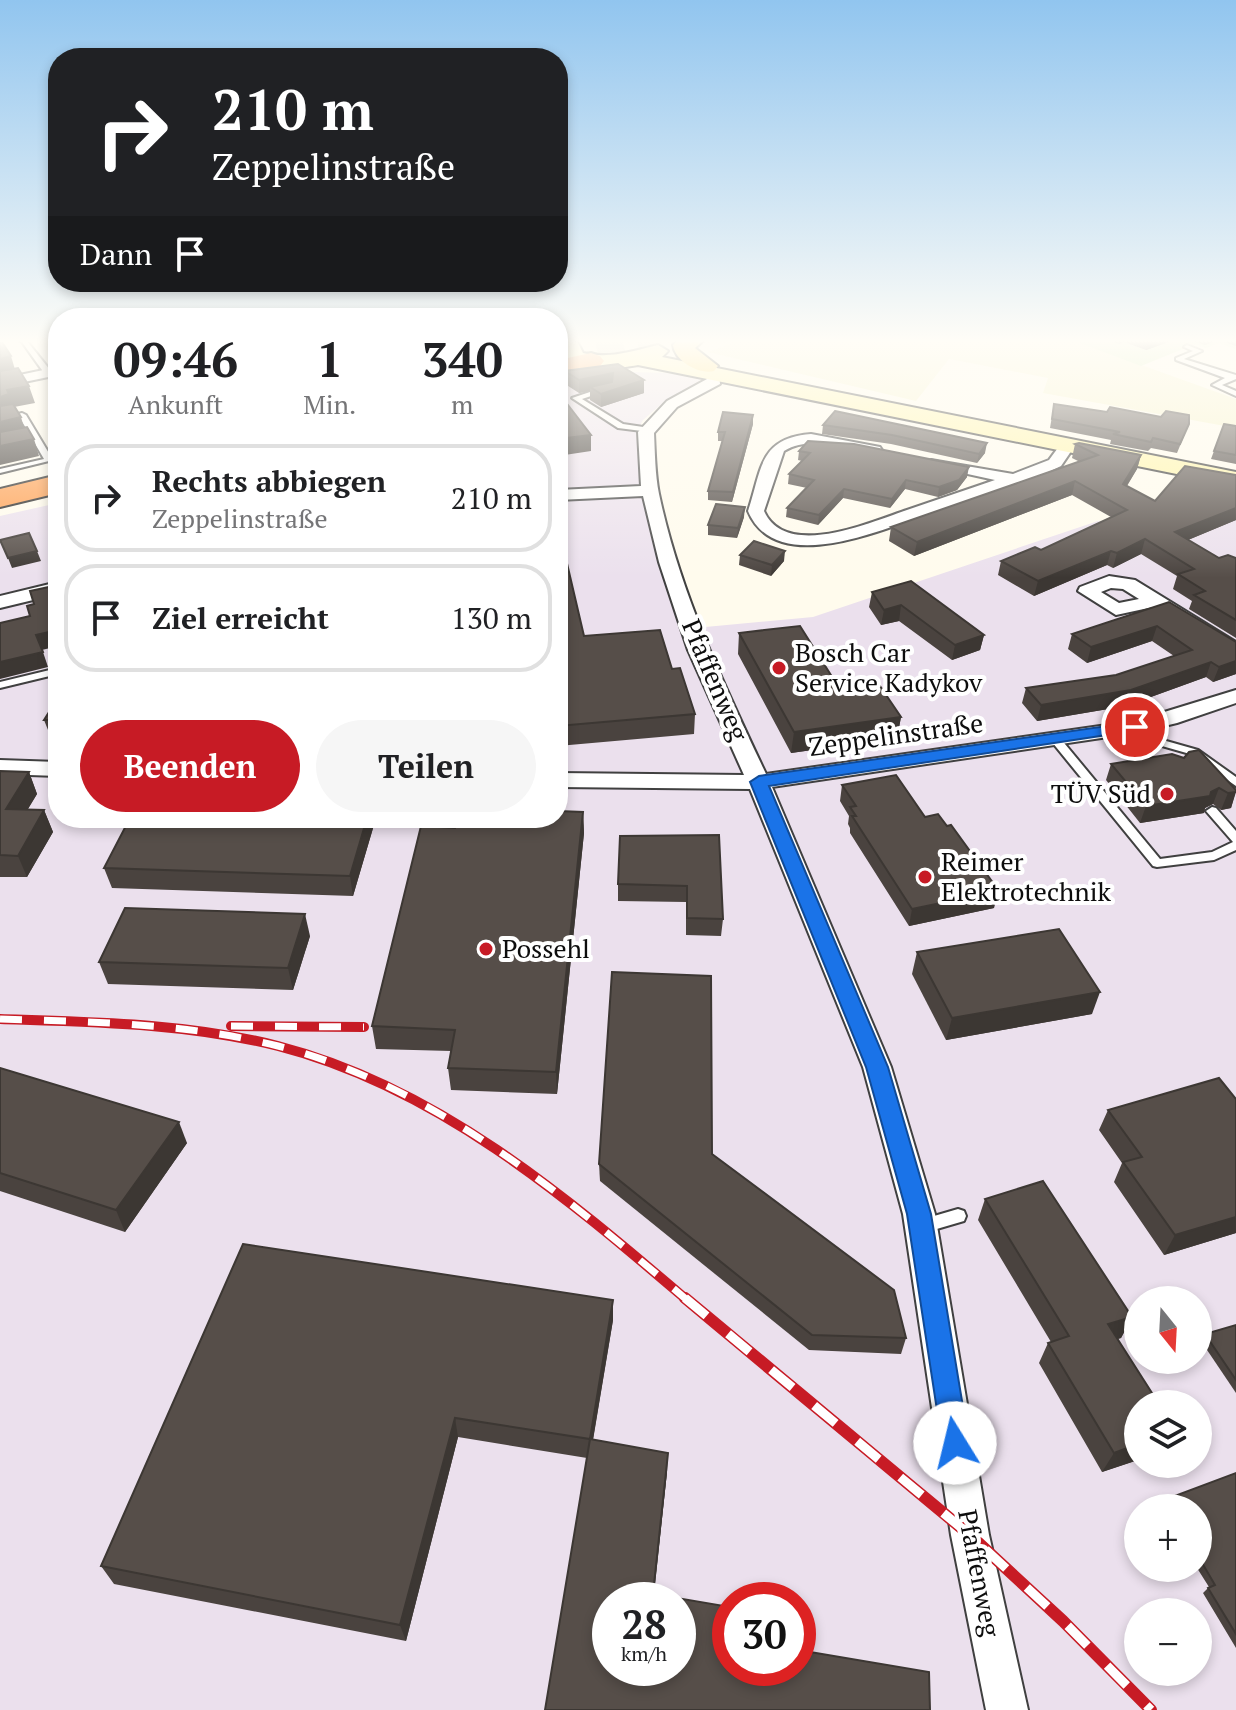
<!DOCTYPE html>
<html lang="de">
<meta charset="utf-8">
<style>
:root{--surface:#fff;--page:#f6f6f6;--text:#202124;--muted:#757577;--line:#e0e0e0;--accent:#c71b25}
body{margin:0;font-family:"PT Serif",serif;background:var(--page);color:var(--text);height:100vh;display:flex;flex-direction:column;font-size:30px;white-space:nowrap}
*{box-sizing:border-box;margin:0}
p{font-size:26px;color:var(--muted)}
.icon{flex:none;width:44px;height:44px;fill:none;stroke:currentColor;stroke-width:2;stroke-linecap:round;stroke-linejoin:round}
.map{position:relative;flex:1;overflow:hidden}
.sheet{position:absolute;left:48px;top:308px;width:520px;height:520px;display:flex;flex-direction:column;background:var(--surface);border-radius:32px;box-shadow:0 4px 12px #0003}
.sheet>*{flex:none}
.hud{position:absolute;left:48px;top:48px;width:520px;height:244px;border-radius:32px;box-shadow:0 4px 12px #0003;background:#202124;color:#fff;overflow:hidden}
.needle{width:52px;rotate:162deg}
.controls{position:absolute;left:1124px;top:1286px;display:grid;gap:16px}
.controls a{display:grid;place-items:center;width:88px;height:88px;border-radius:50%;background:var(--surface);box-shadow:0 4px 12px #0003;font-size:40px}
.speed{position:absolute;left:592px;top:1582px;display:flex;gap:16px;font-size:40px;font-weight:700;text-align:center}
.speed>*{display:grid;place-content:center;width:104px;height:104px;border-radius:50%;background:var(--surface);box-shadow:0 4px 12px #0003;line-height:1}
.speed small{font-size:20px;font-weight:400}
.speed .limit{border:12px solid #d22;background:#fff;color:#111}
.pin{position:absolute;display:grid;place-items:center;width:68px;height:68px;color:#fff;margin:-34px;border:4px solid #fff;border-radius:50%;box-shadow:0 2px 8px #0007}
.me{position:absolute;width:88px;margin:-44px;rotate:351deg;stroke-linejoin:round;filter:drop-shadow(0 0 6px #0008)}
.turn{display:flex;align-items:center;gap:28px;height:168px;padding:0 32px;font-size:36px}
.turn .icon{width:104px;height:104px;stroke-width:2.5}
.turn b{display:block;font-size:56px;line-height:68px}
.then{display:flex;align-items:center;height:76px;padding:0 32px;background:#0003;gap:16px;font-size:30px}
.eta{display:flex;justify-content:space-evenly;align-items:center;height:136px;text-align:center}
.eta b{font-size:48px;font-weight:700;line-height:56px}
.action{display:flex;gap:16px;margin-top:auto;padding:16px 32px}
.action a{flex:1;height:92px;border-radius:48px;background:var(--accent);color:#fff;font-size:32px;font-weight:700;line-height:92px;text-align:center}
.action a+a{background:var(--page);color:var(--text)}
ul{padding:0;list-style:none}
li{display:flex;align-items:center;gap:24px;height:108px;margin:0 16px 12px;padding:0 16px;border:4px solid var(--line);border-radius:32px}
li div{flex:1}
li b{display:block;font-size:30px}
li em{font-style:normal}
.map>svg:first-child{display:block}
.industrial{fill:#ebe0ed;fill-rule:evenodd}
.farmland{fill:#f7f3cb}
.green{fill:#d1ecb4}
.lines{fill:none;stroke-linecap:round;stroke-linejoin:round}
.highway-tunnel{stroke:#dbd7cb;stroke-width:27;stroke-dasharray:27 14;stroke-linecap:butt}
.lane-casing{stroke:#404040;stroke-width:4}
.street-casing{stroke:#404040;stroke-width:4}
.secondary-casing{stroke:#2f2f2f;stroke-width:4}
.primary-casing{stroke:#1e1e1e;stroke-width:4}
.highway-casing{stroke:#1e1e1e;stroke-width:4}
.lane{fill:#fff;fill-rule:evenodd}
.street{fill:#fff;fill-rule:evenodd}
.secondary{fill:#fff5a8;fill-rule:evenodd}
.primary{fill:#ffd75d;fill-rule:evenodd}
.highway{fill:#fe9c4c;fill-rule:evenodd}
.rail-far1-casing{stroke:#c71b25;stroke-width:10}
.rail-casing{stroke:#c71b25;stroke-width:12}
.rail-far1{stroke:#fff;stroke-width:7;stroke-dasharray:22;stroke-linecap:butt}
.rail{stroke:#fff;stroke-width:9;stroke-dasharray:28;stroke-linecap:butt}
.wall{fill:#4a433f}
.shaded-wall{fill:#3c3733}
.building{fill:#564e49;stroke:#3c3733;stroke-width:2;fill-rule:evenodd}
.route{fill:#1a73e8;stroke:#114b97;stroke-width:2}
.poi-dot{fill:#c71b25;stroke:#fff;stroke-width:3}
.labels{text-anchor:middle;stroke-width:8;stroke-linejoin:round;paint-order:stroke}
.poi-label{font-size:26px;fill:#0d0d0d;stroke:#fff;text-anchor:start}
.street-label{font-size:26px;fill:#0d0d0d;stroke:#fff}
</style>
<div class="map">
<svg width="1236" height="1710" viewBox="0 0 1236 1710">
<rect width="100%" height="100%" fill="#fffbed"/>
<path class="industrial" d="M631 372 671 373 700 379 697 386 664 402 643 420 636 433 644 499 657 555 684 629 813 617 1098 521 1124 528 1236 491V1710H0V516L58 503V818H558V383L580 377ZM1138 1300H1198V1360H1138ZM1138 1404H1198V1464H1138ZM1138 1508H1198V1568H1138ZM610 1600H678V1668H610ZM730 1600H798V1668H730ZM1138 1612H1198V1672H1138Z"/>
<polygon class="farmland" points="743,339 1069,339 1236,399 1236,428 1043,393 1048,378 949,359 916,401 708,352"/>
<polygon class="green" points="1069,339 1236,339 1236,349 1219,343 1206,348 1195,344 1141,366"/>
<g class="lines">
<polyline class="highway-tunnel" points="558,363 651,339"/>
<defs>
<g id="lane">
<polygon points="15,339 26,340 50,370 46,375 42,375 42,370 22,342"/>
<polygon points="1187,345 1202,351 1184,359 1236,375 1236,379 1222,385 1236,391 1236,396 1212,385 1225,378 1176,360 1176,358 1193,351 1184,347"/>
<polygon points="602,388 609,390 582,399 623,424 650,428 650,432 618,428 572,398"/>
<polygon points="22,413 26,415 53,460 0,473 0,469 44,459 20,418 0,422 0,418"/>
<polygon points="58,668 58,674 0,688 0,682"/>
<polygon points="1145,735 1198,750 1236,777 1236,786 1190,754 1141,740 1140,738 1141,736"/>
<polygon points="1056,737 1060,738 1160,859 1212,852 1233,842 1206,811 1212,807 1216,808 1236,831 1236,850 1214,860 1157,867 1153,866 1052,742 1051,740"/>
<polygon points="958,1209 964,1211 966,1216 964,1221 923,1233 917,1231 915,1226 917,1221"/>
</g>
<g id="street">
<polygon points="58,367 58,375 0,387 0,379"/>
<path d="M712 369 719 373 720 384 677 407 654 433C655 453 655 474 659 494 680 593 723 683 766 774L1135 721 1236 690V703L1177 723 1135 733 772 787 891 1067 935 1214 989 1535 1028 1710H986L951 1535 903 1214 863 1067 750 789 558 787V773L744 775 688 650 659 562 643 496 558 500V490L641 486 638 432 667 401 707 379 705 373Z"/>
<path d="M811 434 880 447 882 450 874 455C845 448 811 435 784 451L764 511C786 560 871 522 907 510 936 500 966 490 995 480L931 466V460L1013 474 1049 460 1063 441 1068 439 1076 444 1061 466 1042 475C1005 488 968 500 931 513 883 529 776 578 748 511 762 469 759 438 811 434Z"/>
<path d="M1109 576 1135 580 1236 642V657L1153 607 1116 615 1078 591 1080 587ZM1111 588 1123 589 1139 599 1119 603 1101 592Z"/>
<polygon points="58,582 58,594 0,608 0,596"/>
<polygon points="0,760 58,762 58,776 0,774"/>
</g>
<path id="secondary" d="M571 341 578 343 583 353C611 359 632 351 658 345L668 351 662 357 1236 472V486L638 365C615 369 566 377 561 347Z"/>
<path id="primary" d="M679 339H705L695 348 718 366 714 371C699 375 675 361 673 345Z"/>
<g id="highway">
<polygon points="591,353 600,356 604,361 600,366 558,376 558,360"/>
<polygon points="58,475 58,493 0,507 0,489"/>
</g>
</defs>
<use href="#lane" class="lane-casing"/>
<use href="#street" class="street-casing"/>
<use href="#secondary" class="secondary-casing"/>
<use href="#primary" class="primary-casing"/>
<use href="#highway" class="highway-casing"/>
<use href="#lane" class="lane"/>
<use href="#street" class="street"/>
<use href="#secondary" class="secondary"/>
<use href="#primary" class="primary"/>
<use href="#highway" class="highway"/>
<defs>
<g id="rail-far1">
<path d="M0 1019C93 1022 187 1023 278 1046 437 1087 565 1196 687 1300"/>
<polyline points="231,1026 364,1027"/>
</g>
<polyline id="rail" points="685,1298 971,1536 1063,1621 1151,1710"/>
</defs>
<use href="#rail-far1" class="rail-far1-casing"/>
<use href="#rail" class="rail-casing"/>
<use href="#rail-far1" class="rail-far1"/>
<use href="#rail" class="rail"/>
</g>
<g class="wall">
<polygon points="1105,339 1177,339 1146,350 1124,342 1119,344"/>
<polygon points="1186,339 1236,339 1236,346 1219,340 1205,345"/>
<polygon points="565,371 644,393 601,407 590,400 590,391 579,393 565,384"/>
<polygon points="1054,404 1189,424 1177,453 1151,448 1148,451 1110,444 1111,440 1050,428"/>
<polygon points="835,411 985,453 977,463 891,444 822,434 823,425"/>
<polygon points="753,415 753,424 732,502 708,500 708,491 722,441 718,441 718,432"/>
<polygon points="1224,424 1236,426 1236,464 1211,459"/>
<polygon points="1075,444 1141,455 1137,469 1127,486 1155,501 1236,475 1236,520 1188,540 1219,558 1236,558 1236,638 1189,609 1192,601 1173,589 1177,576 1141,554 1113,568 1107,565 1034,596 998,575 1001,561 1041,550 1111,517 1072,495 914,556 889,541 891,527 1080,462 1072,458"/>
<polygon points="799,451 967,477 957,490 938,497 905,489 890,508 843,498 818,525 786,517 787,508 807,488 788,484 789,474 802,461 798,460"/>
<polygon points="558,510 560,520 561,537 584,636 672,669 695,714 694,734 558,746"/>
<polygon points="744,517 737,538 708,535 708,525"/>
<polygon points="740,555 784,561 771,576 739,565"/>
<polygon points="872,592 984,635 980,650 952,660 899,621 881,625 869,607"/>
<polygon points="1169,602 1236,642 1236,674 1213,682 1206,677 1126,706 1037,721 1022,703 1026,688 1116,675 1174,656 1152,641 1087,663 1068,649 1072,634"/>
<polygon points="739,633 841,691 901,717 897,738 791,753 738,654"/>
<polygon points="58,698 58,741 52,740 44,720"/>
<polygon points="1111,764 1236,790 1231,808 1221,810 1213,804 1205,808 1204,813 1140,823 1106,780"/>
<polygon points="0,771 29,772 37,794 27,810 44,810 53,832 27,877 0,877"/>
<polygon points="842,785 925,817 994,908 909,926 850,833 850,828 848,824 849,816 840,801"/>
<polygon points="583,812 584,833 557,1094 451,1090 448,1068 451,1051 376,1049 372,1026 455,828"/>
<polygon points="105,818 376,818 353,896 112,888 104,868 128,821 105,820"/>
<polygon points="719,835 723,919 721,936 686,935 686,902 618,901 618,884"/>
<polygon points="310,936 293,990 108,984 99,962"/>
<polygon points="917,952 1092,1014 946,1040 912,974"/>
<polygon points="0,1068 187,1143 125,1232 0,1191"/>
<polygon points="1108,1110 1236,1233 1164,1255 1114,1182 1122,1163 1099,1130"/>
<polygon points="712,1154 906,1338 901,1354 809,1350 600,1181 599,1164"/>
<polygon points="985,1199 1132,1317 1121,1338 1117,1339 1138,1460 1102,1472 1039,1363 1048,1343 1051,1342 978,1220"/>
<polygon points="613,1300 613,1320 593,1439 667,1472 654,1594 545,1710 587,1458 458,1437 406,1641 114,1584 101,1566"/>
<polygon points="1236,1325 1236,1393 1201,1341 1205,1334"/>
<polygon points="1236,1473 1236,1648 1203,1593 1209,1587 1197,1568 1198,1508 1161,1508 1160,1506 1164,1500"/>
</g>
<g class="shaded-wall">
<polygon points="1158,339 1177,339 1146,350 1148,342"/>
<polygon points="1207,339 1219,339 1205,345"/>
<polygon points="11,356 16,373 0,377 0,359"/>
<polygon points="613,373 613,386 590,387 590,391 579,393 579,380"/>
<polygon points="644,380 644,393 601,407 601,394"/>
<polygon points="29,386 35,403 14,407 0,416 0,397 7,390"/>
<polygon points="753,415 753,424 732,502 733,492"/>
<polygon points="21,417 26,435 0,441 0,422"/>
<polygon points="591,435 591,451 558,456 558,439"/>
<polygon points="34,439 39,456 0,465 0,446"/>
<polygon points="987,443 985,453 977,463 979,454"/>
<polygon points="1141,455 1137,469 1119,498 1123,484"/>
<polygon points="969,467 967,477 957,490 938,497 939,487"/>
<polygon points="906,480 905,489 890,508 892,499"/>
<polygon points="1075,481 1072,495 914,556 917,542"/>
<polygon points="844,489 843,498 818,525 819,515"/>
<polygon points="745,507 744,517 737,538 738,528"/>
<polygon points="1236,508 1236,520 1171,547 1175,532"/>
<polygon points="1145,539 1141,554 1113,568 1117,553"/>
<polygon points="37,551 41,561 12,568 8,558"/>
<polygon points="785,551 784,561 771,576 772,565"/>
<polygon points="1111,551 1107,565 1034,596 1038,581"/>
<polygon points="901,605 899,621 881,625 884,610"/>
<polygon points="1157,626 1152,641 1087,663 1091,647"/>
<polygon points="58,630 58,646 42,650 36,635"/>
<polygon points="984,635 980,650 952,660 955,645"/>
<polygon points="43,652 48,667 0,679 0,662"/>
<polygon points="1236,661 1236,674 1213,682 1219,667"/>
<polygon points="1211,662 1206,677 1126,706 1037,721 1041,705"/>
<polygon points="901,717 897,738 791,753 794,732"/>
<polygon points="29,772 37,794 15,831 6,809"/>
<polygon points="1219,788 1213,804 1205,808 1204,813 1140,823 1146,806 1211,792"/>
<polygon points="1236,792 1231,808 1221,810 1228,793"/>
<polygon points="44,810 53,832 27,877 18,856"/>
<polygon points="583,812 584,833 557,1094 556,1072"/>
<polygon points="367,818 376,818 353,896 350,876"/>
<polygon points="999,891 994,908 909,926 912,909"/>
<polygon points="305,914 310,936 293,990 288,968"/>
<polygon points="1100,992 1092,1014 946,1040 952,1018"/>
<polygon points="179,1122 187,1143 125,1232 116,1210"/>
<polygon points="1236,1217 1236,1233 1164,1255 1175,1235"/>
<polygon points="613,1300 613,1320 590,1458 590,1439"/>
<polygon points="1132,1317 1121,1338 1098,1345 1108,1324"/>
<polygon points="455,1418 458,1437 406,1641 400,1625"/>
<polygon points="1138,1444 1138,1460 1102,1472 1114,1453"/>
<polygon points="668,1453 667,1472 653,1600"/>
</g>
<g class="building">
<polygon points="0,339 11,356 0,359"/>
<polygon points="1138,339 1158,339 1148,342"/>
<polygon points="618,364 644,380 601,394 590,387 612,382 613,373 579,380 565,371"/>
<polygon points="18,368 29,386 7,390 9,394 0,397 0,371"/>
<polygon points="558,392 591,435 558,439"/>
<polygon points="13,404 21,417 0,422 0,406"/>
<polygon points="1054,404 1107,412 1110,407 1161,417 1166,411 1189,415 1189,424 1180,444 1153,438 1151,442 1113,434 1120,432 1052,419"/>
<polygon points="835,411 987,443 979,454 892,435 823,425"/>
<polygon points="723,412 753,415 733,492 708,491 725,432 718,432"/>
<polygon points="1224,424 1236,426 1236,455 1214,451"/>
<polygon points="27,427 34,439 0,446 0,432"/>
<polygon points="808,441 854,444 969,467 959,480 939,487 906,480 892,499 844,489 819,515 787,508 814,480 789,474 810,453 799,451"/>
<polygon points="1079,443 1141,455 1123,484 1155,501 1185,466 1236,475 1236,508 1175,532 1219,558 1228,555 1236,558 1236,620 1194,595 1205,591 1178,574 1194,569 1145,539 1117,553 1111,551 1038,581 1001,561 1035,547 1041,550 1127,510 1075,481 917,542 891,527 1098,455 1075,444"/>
<polygon points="58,498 58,511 52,499"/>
<polygon points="716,504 745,507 738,528 708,525"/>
<polygon points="558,525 584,636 660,630 672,669 680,668 695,714 558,726"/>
<polygon points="29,533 37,551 8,558 0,540"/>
<polygon points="754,541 785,551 772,565 740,555"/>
<polygon points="911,581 984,635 955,645 901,605 884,610 872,592"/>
<polygon points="58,585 58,630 36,635 43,652 0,662 0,623 30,616 27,606 34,604 30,591"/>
<polygon points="1169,602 1236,642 1236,661 1219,667 1211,662 1131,690 1041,705 1026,688 1116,675 1192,650 1157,626 1091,647 1072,634"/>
<polygon points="800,626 841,691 880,686 901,717 794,732 739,633"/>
<polygon points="58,698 58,720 44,720"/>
<polygon points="1199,750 1236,790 1236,792 1228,793 1219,788 1211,792 1210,796 1146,806 1111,764 1172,754 1184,758 1189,752"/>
<polygon points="0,771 29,772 6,809 44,810 18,856 0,855"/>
<polygon points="896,775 925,817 938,814 947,826 951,825 999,891 912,909 852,816 856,816 850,807 856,806 842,785"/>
<polygon points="558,811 583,812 556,1072 448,1068 455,1030 372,1026 421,826 455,828 457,818 558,818"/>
<polygon points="130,818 367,818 350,876 104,868"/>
<polygon points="719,835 723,919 687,918 687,886 618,884 620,836"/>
<polygon points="125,908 305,914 288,968 99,962"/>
<polygon points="1059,929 1100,992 952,1018 917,952"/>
<polygon points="612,972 711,976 712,1154 894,1290 906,1338 812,1335 599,1164"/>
<polygon points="0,1068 179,1122 116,1210 0,1173"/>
<polygon points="1219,1078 1236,1099 1236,1217 1175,1235 1123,1162 1142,1157 1108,1110"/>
<polygon points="1043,1181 1132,1317 1108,1324 1159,1404 1138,1404 1138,1444 1114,1453 1048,1343 1069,1336 985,1199"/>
<polygon points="243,1244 613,1300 590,1439 455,1418 400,1625 101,1566"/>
<polygon points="1236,1325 1236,1380 1205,1334"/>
<path d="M590 1439 668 1453 653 1594 730 1607V1668H798V1650L929 1672 930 1710H545ZM610 1600H678V1668H610Z"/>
<polygon points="1236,1473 1236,1634 1208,1588 1215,1585 1198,1556 1198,1508 1169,1508 1164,1500"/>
</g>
<linearGradient id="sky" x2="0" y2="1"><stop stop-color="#91c5ef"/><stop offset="0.59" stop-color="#fffdf7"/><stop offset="1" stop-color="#fffdf7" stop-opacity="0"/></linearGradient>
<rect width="1236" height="578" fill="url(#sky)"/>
<polygon class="route" points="1135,722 1143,727 1140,730 769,786 888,1067 931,1214 969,1443 965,1452 955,1456 946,1452 942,1443 907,1214 866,1067 750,782 759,776"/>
<g class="poi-dot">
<circle cx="779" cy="668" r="8"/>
<circle cx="1167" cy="794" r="8"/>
<circle cx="925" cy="877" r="8"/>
<circle cx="486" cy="949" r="8"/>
</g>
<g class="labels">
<g class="poi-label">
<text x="795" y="662">Bosch Car<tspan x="795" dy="30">Service Kadykov</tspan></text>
<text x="1151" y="803" text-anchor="end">TÜV Süd</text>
<text x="941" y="871">Reimer<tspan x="941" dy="30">Elektrotechnik</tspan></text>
<text x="502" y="958">Possehl</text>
</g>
<g class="street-label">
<text transform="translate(715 680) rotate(67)" y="9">Pfaffenweg</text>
<text transform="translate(896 735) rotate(-8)" y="9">Zeppelinstraße</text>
<text transform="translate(979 1573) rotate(79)" y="9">Pfaffenweg</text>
</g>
</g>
</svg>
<div class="controls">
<a><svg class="needle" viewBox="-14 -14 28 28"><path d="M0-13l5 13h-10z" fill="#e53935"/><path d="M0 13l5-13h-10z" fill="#757577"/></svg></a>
<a><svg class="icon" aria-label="layers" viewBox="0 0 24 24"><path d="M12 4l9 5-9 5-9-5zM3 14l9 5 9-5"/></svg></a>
<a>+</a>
<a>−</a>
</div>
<div class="speed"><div>28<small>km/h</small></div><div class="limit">30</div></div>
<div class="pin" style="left:1135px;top:727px;background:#d93025"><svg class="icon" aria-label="arrive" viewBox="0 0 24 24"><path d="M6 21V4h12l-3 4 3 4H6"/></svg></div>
<svg class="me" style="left:955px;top:1443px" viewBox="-20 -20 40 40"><circle r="19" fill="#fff"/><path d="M0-13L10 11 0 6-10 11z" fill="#1a73e8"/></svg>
<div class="hud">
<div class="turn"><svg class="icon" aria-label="right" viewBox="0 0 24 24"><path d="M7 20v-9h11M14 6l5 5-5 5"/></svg><div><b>210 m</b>Zeppelinstraße</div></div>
<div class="then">Dann<svg class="icon" aria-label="arrive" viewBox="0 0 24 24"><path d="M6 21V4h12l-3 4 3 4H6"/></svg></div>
</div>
<section class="sheet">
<div class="eta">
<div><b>09:46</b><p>Ankunft</p></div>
<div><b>1</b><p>Min.</p></div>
<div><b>340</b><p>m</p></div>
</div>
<ul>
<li><svg class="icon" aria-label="right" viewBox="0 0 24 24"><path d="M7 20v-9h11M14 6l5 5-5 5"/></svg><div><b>Rechts abbiegen</b><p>Zeppelinstraße</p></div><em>210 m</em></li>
<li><svg class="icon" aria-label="arrive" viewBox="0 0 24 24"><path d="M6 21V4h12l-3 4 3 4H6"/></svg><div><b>Ziel erreicht</b></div><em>130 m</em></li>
</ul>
<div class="action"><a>Beenden</a><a>Teilen</a></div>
</section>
</div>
